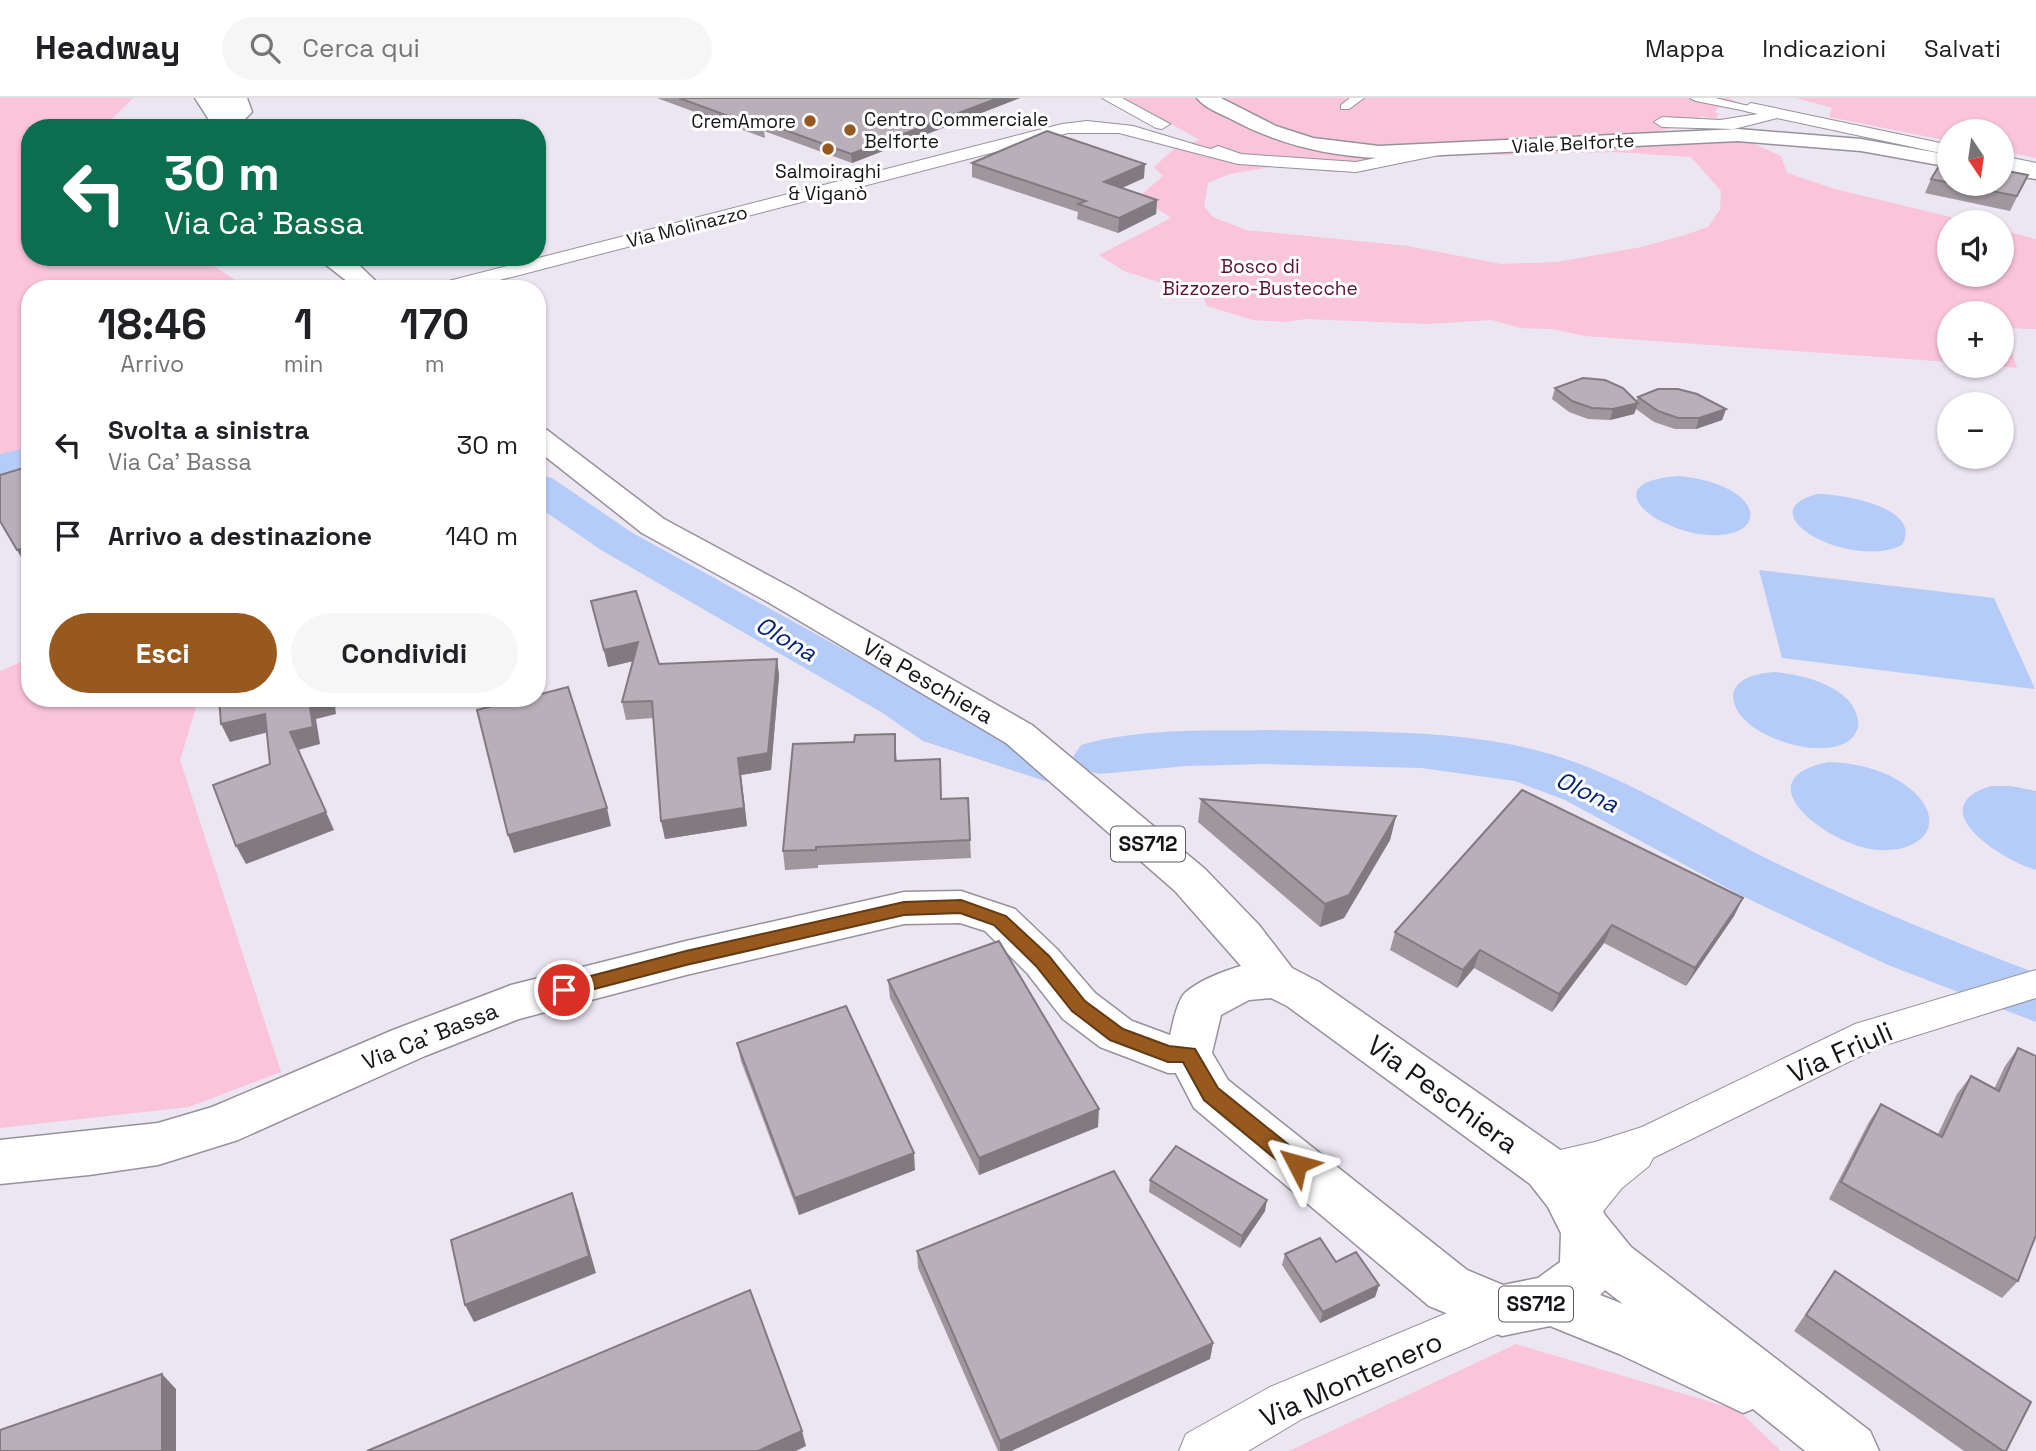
<!DOCTYPE html>
<html lang="it">
<meta charset="utf-8">
<style>
:root{--surface:#fff;--page:#f6f6f6;--text:#202124;--muted:#757577;--line:#e0e0e0;--accent:#97591e}
body{margin:0;font-family:"Space Grotesk",sans-serif;background:var(--page);color:var(--text);height:100vh;display:flex;flex-direction:column;font-size:26px;white-space:nowrap}
*{box-sizing:border-box;margin:0}
p{font-size:23px;color:var(--muted)}
.icon{flex:none;width:38px;height:38px;fill:none;stroke:currentColor;stroke-width:2;stroke-linecap:round;stroke-linejoin:round}
.map{position:relative;flex:1;overflow:hidden}
.sheet{position:absolute;left:21px;top:182px;width:525px;height:427px;display:flex;flex-direction:column;background:var(--surface);border-radius:28px;box-shadow:0 2px 5px #0004}
.sheet>*{flex:none}
.banner{position:absolute;left:21px;top:21px;width:525px;height:147px;border-radius:28px;box-shadow:0 2px 5px #0004;background:#0b6e4f;color:#fff;overflow:hidden}
.needle{width:46px;rotate:167deg}
.tools{position:absolute;left:1937px;top:21px;display:grid;gap:14px}
.tools a{display:grid;place-items:center;width:77px;height:77px;border-radius:50%;background:var(--surface);box-shadow:0 2px 5px #0004;font-size:35px}
.pin{position:absolute;display:grid;place-items:center;width:60px;height:60px;color:#fff;margin:-30px;border:4px solid #fff;border-radius:50%;box-shadow:0 2px 7px #0007}
.me{position:absolute;width:77px;margin:-38px;rotate:309deg;stroke-linejoin:round;filter:drop-shadow(0 0 5px #0008)}
.turn{display:flex;align-items:center;gap:24px;height:147px;padding:0 28px;font-size:32px}
.turn .icon{width:91px;height:91px;stroke-width:2.5}
.turn b{display:block;font-size:49px;line-height:60px}
.eta{display:flex;justify-content:space-evenly;align-items:center;height:119px;text-align:center}
.eta b{font-size:42px;font-weight:700;line-height:49px}
.button{display:flex;gap:14px;margin-top:auto;padding:14px 28px}
.button a{flex:1;height:80px;border-radius:42px;background:var(--accent);color:#fff;font-size:28px;font-weight:700;line-height:80px;text-align:center}
.button a+a{background:var(--page);color:var(--text)}
ul{padding:0;list-style:none}
li{display:flex;align-items:center;gap:21px;height:91px;padding:0 28px}
li div{flex:1}
li b{display:block;font-size:26px}
li em{font-style:normal}
header{display:flex;align-items:center;gap:42px;box-sizing:border-box;height:98px;padding:0 35px;background:var(--surface);border-bottom:2px solid var(--line)}
header strong{font-size:33px}
nav{display:flex;gap:38px;margin-inline-start:auto;font-size:24px}
.search{width:490px;height:63px;background:var(--page);display:flex;align-items:center;gap:18px;box-sizing:border-box;padding:0 24px;border-radius:38px;color:var(--muted);font-size:26px}
.map>svg:first-child{display:block}
.green{fill:#fac4da}
.water{fill:#b6ccf8}
.lines{fill:none;stroke-linecap:round;stroke-linejoin:round}
.river{fill:#b6ccf8;fill-rule:evenodd}
.pedestrian-casing{stroke:#97919c;stroke-width:2}
.minor-casing{stroke:#97919c;stroke-width:2}
.tertiary-casing{stroke:#97919c;stroke-width:3}
.secondary-casing{stroke:#97919c;stroke-width:3}
.primary-casing{stroke:#97919c;stroke-width:3}
.trunk-casing{stroke:#97919c;stroke-width:3}
.pedestrian{fill:#fff;fill-rule:evenodd}
.minor{fill:#fff;fill-rule:evenodd}
.tertiary{fill:#fff;fill-rule:evenodd}
.secondary{fill:#fff;fill-rule:evenodd}
.primary{fill:#fff;fill-rule:evenodd}
.trunk{fill:#fff;fill-rule:evenodd}
.wall{fill:#9f969e}
.shaded-wall{fill:#827a81}
.building{fill:#b9afb8;stroke:#827a81;stroke-width:2}
.route{fill:#97591e;stroke:#623a14;stroke-width:2}
.poi-dot{fill:#97591e;stroke:#fff;stroke-width:2.5}
.labels{text-anchor:middle;stroke-width:6;stroke-linejoin:round;paint-order:stroke}
.far-poi-label{font-size:19px;fill:#161419;stroke:#fff;text-anchor:start}
.far-street-label{font-size:19px;fill:#161419;stroke:#fff}
.far-park-label{font-size:19px;fill:#5b1038;stroke:#fff}
.shield{fill:#fff;stroke:#5c5a5e;stroke-width:2}
.shield-label{font-size:21px;font-weight:bold;fill:#161419}
.street-label{font-size:23px;fill:#161419;stroke:#fff}
.water-label{font-size:24px;font-style:italic;fill:#062273;stroke:#fff}
.near-street-label{font-size:28px;fill:#161419;stroke:#fff}
</style>
<header>
<strong>Headway</strong>
<div class="search"><svg class="icon" aria-label="search" viewBox="0 0 24 24"><circle cx="10" cy="10" r="6"/><path d="M15 15l6 6"/></svg>Cerca qui</div>
<nav><a>Mappa</a><a>Indicazioni</a><a>Salvati</a></nav>
</header>
<div class="map">
<svg width="2036" height="1353" viewBox="0 0 2036 1353">
<rect width="100%" height="100%" fill="#ece5f2"/>
<g class="green">
<polygon points="0,0 133,0 103,30 30,30 30,159 199,159 250,191 30,191 30,383 0,390"/>
<polygon points="1124,0 1728,0 1737,4 1731,10 1720,8 1714,14 1719,16 1715,21 1701,18 1695,24 1652,35 1518,40 1429,48 1364,74 1332,74 1276,68 1230,76 1208,85 1204,108 1213,119 1246,132 1408,148 1501,166 1557,164 1642,149 1685,137 1708,129 1720,112 1721,93 1691,59 1616,54 1494,57 1491,53 1750,44 1781,58 1787,75 1835,91 1971,124 1950,124 1950,177 2002,177 2002,132 2036,141 2036,231 2004,230 2017,270 1995,268 2002,268 2002,215 1950,215 1949,264 1585,238 1552,231 1520,230 1492,222 1428,226 1306,221 1284,224 1253,222 1207,208 1203,198 1124,173 1099,157 1171,120 1140,98 1163,78 1154,69 1175,50 1200,42"/>
<polygon points="1796,0 2036,0 2036,60 2002,53 2002,33 1950,33 1949,43 1829,19 1832,10"/>
<polygon points="30,560 30,600 199,600 180,662 281,974 189,1009 0,1030 0,573"/>
<polygon points="1516,1246 1738,1312 1781,1353 1289,1353"/>
</g>
<g class="water">
<path d="M1679 378C1696 380 1714 383 1730 392 1761 409 1756 435 1720 437 1664 441 1587 384 1679 378Z"/>
<path d="M1818 396C1841 396 1924 409 1902 447 1850 473 1744 414 1818 396Z"/>
<polygon points="1759,472 1994,500 2035,591 1782,560"/>
<path d="M1776 574C1803 577 1853 588 1858 622 1860 630 1854 640 1847 644 1818 661 1752 640 1737 612 1722 583 1754 575 1776 574Z"/>
<path d="M1829 664C1859 665 1890 673 1913 693 1949 727 1920 755 1879 752 1830 749 1739 681 1829 664Z"/>
<path d="M1991 688H2011L2036 693V772C2003 763 1919 710 1991 688Z"/>
</g>
<g class="lines">
<g class="river">
<polygon points="30,349 30,373 0,380 0,356"/>
<polygon points="537,377 552,380 631,434 917,592 959,619 1066,654 1074,666 1066,678 1048,684 923,643 881,614 601,452 537,408"/>
<path d="M1265 632C1348 634 1442 631 1523 649 1616 669 1698 728 1782 768 1865 808 1950 842 2036 875V924L1888 867 1742 798 1565 702 1515 683 1421 670 1265 666 1187 668 1099 676 1081 671 1073 659 1081 647C1139 630 1205 633 1265 632Z"/>
</g>
<defs>
<g id="pedestrian">
<polygon points="1350,0 1364,0 1349,11 1341,11 1341,7"/>
<polygon points="1690,0 1715,0 1757,10 1751,14 1696,3"/>
</g>
<g id="minor">
<polygon points="1102,0 1122,0 1170,26 1162,31 1156,30"/>
<polygon points="1751,5 1950,47 1950,57 1777,20 1734,31 1662,29 1654,24 1662,19 1720,22 1758,16 1745,13 1743,10"/>
<polygon points="1087,23 1133,28 1203,49 1211,51 1218,48 1241,56 1356,64 1443,46 1452,51 1449,55 1356,74 1238,66 1119,35 1068,35 465,191 430,191 433,187 1062,26"/>
<polygon points="2002,58 2036,65 2036,75 2002,68"/>
<polygon points="386,183 412,185 422,191 377,191 379,185"/>
<polygon points="2036,872 2036,900 1879,949 1653,1060 1649,1068 1622,1090 1592,1127 1577,1133 1562,1127 1556,1114 1562,1101 1578,1083 1548,1089 1534,1084 1528,1071 1534,1058 1595,1044 1642,1029 1855,926"/>
<polygon points="1502,1192 1517,1198 1524,1213 1517,1228 1302,1321 1248,1353 1179,1353 1186,1336 1270,1289"/>
</g>
<polygon id="tertiary" points="961,793 1015,811 1057,851 1095,895 1132,923 1170,937 1189,937 1205,943 1212,956 1205,969 1189,975 1168,975 1100,949 1063,921 1027,875 985,833 960,825 904,826 686,877 519,921 425,958 238,1042 158,1067 89,1077 0,1086 0,1042 158,1025 212,1009 393,932 511,887 686,843 904,794"/>
<g id="secondary">
<path d="M1197 0H1221L1276 28 1313 40 1379 48 1738 31 1861 41 1950 57V69L1861 53 1738 43 1379 60C1325 58 1277 46 1229 20 1218 15 1204 9 1197 0Z"/>
<polygon points="2002,64 2036,69 2036,81 2002,76"/>
</g>
<g id="primary">
<polygon points="195,0 215,0 225,15 228,16 232,13 227,0 247,0 252,14 240,26 211,25"/>
<polygon points="316,159 346,159 359,167 384,191 357,191"/>
<path d="M537 329 547 332 664 421 790 489 1032 627 1205 771 1259 827 1292 870 1319 884 1566 1056 1584 1077 1605 1117 1631 1149 1870 1333 1879 1353H1805L1753 1311 1743 1315 1619 1256 1550 1228 1502 1238 1429 1208 1194 1010 1166 956C1170 941 1175 903 1186 894 1200 882 1224 873 1241 868L1175 793 1006 645 766 503 642 435 537 352ZM1271 900 1287 908 1530 1086 1548 1109 1561 1135 1560 1164 1538 1180 1503 1187 1467 1172 1228 982 1212 955 1221 917 1249 902ZM1605 1192 1623 1206 1600 1197Z"/>
</g>
<polygon id="trunk" points="210,0 230,0 243,22 240,26 226,26"/>
</defs>
<use href="#pedestrian" class="pedestrian-casing"/>
<use href="#minor" class="minor-casing"/>
<use href="#tertiary" class="tertiary-casing"/>
<use href="#secondary" class="secondary-casing"/>
<use href="#primary" class="primary-casing"/>
<use href="#trunk" class="trunk-casing"/>
<use href="#pedestrian" class="pedestrian"/>
<use href="#minor" class="minor"/>
<use href="#tertiary" class="tertiary"/>
<use href="#secondary" class="secondary"/>
<use href="#primary" class="primary"/>
<use href="#trunk" class="trunk"/>
</g>
<g class="wall">
<polygon points="657,0 1020,0 852,65 764,33 765,40"/>
<polygon points="1950,61 1950,86 2002,86 2021,91 2010,113 1925,95 1931,81"/>
<polygon points="972,65 1144,80 1122,90 1157,102 1156,116 1118,135 1077,121 1078,114 972,79"/>
<polygon points="1555,290 1636,303 1638,299 1726,311 1722,322 1696,331 1675,331 1654,324 1636,311 1634,316 1610,322 1588,321 1569,314 1552,301"/>
<polygon points="591,503 659,566 777,561 779,578 771,672 741,677 747,728 665,741 653,620 626,622 622,604 633,563 608,569"/>
<polygon points="896,654 897,663 941,701 970,742 971,760 818,767 818,770 785,772 783,753"/>
<polygon points="1201,701 1396,718 1390,742 1344,820 1320,829 1198,724"/>
<polygon points="1743,800 1734,818 1686,888 1604,845 1552,914 1474,870 1457,890 1390,852 1395,834"/>
<polygon points="888,882 1098,1029 979,1077 890,900"/>
<polygon points="737,945 915,1072 799,1117 741,963"/>
<polygon points="2018,950 2018,1183 2002,1200 1829,1101 1869,1024 1881,1006 1938,1036 1957,996 1971,978 1994,991 2005,968"/>
<polygon points="1150,1082 1265,1113 1240,1150 1149,1094"/>
<polygon points="917,1153 1213,1245 1210,1261 1011,1353 998,1353 918,1170"/>
<polygon points="1285,1156 1336,1164 1379,1187 1375,1199 1320,1225 1282,1167"/>
<polygon points="1835,1173 2006,1353 1964,1353 1794,1233"/>
</g>
<g class="shaded-wall">
<polygon points="998,0 1020,0 852,65 851,56"/>
<polygon points="1145,66 1144,80 1104,98 1104,84"/>
<polygon points="1157,102 1156,116 1118,135 1119,120"/>
<polygon points="1638,305 1634,316 1610,322 1613,311"/>
<polygon points="1726,311 1722,322 1696,331 1699,320"/>
<polygon points="30,448 30,475 17,452"/>
<polygon points="638,544 642,561 608,569 604,552"/>
<polygon points="777,561 779,578 771,672 741,677 747,728 665,741 661,723"/>
<polygon points="320,600 334,600 336,616 316,621 320,646 298,652 290,634 309,603"/>
<polygon points="265,616 273,633 230,644 221,626"/>
<polygon points="607,710 611,728 514,755 508,737"/>
<polygon points="326,714 334,732 246,766 236,748"/>
<polygon points="1396,718 1390,742 1344,820 1320,829 1325,806"/>
<polygon points="1743,800 1734,818 1686,888 1695,870"/>
<polygon points="1612,827 1604,845 1552,914 1559,896"/>
<polygon points="1480,852 1474,870 1457,890 1463,872"/>
<polygon points="1099,1011 1098,1029 979,1077 979,1060"/>
<polygon points="914,1055 915,1072 799,1117 795,1100"/>
<polygon points="572,1095 578,1112 596,1175 474,1224 465,1207"/>
<polygon points="1267,1102 1265,1113 1240,1150 1242,1138"/>
<polygon points="1379,1187 1375,1199 1320,1225 1323,1214"/>
<polygon points="1213,1245 1210,1261 1011,1353 1000,1353 1000,1343"/>
<polygon points="162,1276 176,1291 176,1353 162,1353"/>
<polygon points="802,1333 806,1348 796,1353 758,1353"/>
</g>
<g class="building">
<polygon points="679,0 998,0 851,56 763,24 764,31"/>
<polygon points="1047,33 1145,66 1104,84 1157,102 1119,120 1078,106 1086,103 972,65"/>
<polygon points="1944,60 1950,61 1950,85 1931,81"/>
<polygon points="2002,72 2028,77 2017,98 1955,86 2002,86"/>
<polygon points="1583,280 1605,282 1623,290 1638,305 1613,311 1592,310 1572,303 1555,290"/>
<polygon points="1658,291 1678,291 1697,296 1726,311 1699,320 1678,320 1658,313 1638,299"/>
<polygon points="30,368 30,448 17,452 0,423 0,377"/>
<polygon points="636,493 659,566 777,561 768,655 738,660 744,710 661,723 652,603 622,604 638,544 604,552 591,503"/>
<polygon points="568,589 607,710 508,737 477,612 524,600 537,600 537,597"/>
<polygon points="219,600 320,600 309,603 313,629 290,634 326,714 236,748 213,687 270,666 265,616 221,626"/>
<polygon points="895,636 895,663 940,661 941,701 968,700 970,742 816,749 816,752 783,753 793,646 854,644 855,637"/>
<polygon points="1522,692 1743,800 1695,870 1612,827 1559,896 1480,852 1463,872 1395,834"/>
<polygon points="1201,701 1396,718 1349,797 1325,806"/>
<polygon points="999,843 1099,1011 979,1060 888,882"/>
<polygon points="846,908 914,1055 795,1100 737,945"/>
<polygon points="2018,950 2036,958 2036,1137 2018,1183 1841,1084 1881,1006 1942,1039 1971,978 1999,993"/>
<polygon points="1176,1048 1267,1102 1242,1138 1150,1082"/>
<polygon points="1114,1073 1213,1245 1000,1343 917,1153"/>
<polygon points="572,1095 589,1158 465,1207 451,1142"/>
<polygon points="1320,1140 1336,1164 1356,1154 1379,1187 1323,1214 1285,1156"/>
<polygon points="1835,1173 2031,1304 2006,1353 2003,1353 1806,1217"/>
<polygon points="750,1192 802,1333 758,1353 367,1353"/>
<polygon points="162,1276 162,1353 0,1353 0,1332"/>
</g>
<polygon class="route" points="961,802 1006,818 1049,858 1085,903 1123,931 1169,948 1195,951 1218,990 1305,1060 1308,1066 1305,1073 1297,1075 1290,1073 1204,1002 1183,964 1168,964 1110,942 1072,913 1036,868 994,827 960,815 904,817 686,867 564,899 557,897 554,892 557,887 564,885 686,853 904,804"/>
<g class="poi-dot">
<circle cx="810" cy="23" r="7"/>
<circle cx="850" cy="32" r="7"/>
<circle cx="828" cy="51" r="7"/>
</g>
<g class="labels">
<g class="far-poi-label">
<text x="864" y="28">Centro Commerciale<tspan x="864" dy="22">Belforte</tspan></text>
<text x="796" y="30" text-anchor="end">CremAmore</text>
<text x="828" y="80" text-anchor="middle">Salmoiraghi<tspan x="828" dy="22">&amp; Viganò</tspan></text>
</g>
<g class="far-street-label">
<text transform="translate(1573 45) rotate(-3)" y="7">Viale Belforte</text>
<text transform="translate(687 128) rotate(-14)" y="7">Via Molinazzo</text>
</g>
<g class="far-park-label">
<text x="1260" y="175">Bosco di<tspan x="1260" dy="22">Bizzozero-Bustecche</tspan></text>
</g>
<g class="shield">
<rect x="1111" y="728.5" width="74" height="35" rx="5"/>
<rect x="1499" y="1188.5" width="74" height="35" rx="5"/>
</g>
<g class="shield-label">
<text x="1148" y="753">SS712</text>
<text x="1536" y="1213">SS712</text>
</g>
<g class="street-label">
<text transform="translate(928 583) rotate(30)" y="8">Via Peschiera</text>
<text transform="translate(430 938) rotate(-22)" y="8">Via Ca' Bassa</text>
</g>
<g class="water-label">
<text transform="translate(786 541) rotate(30)" y="8">Olona</text>
<text transform="translate(1587 694) rotate(25)" y="8">Olona</text>
</g>
<g class="near-street-label">
<text transform="translate(1840 954) rotate(-24)" y="10">Via Friuli</text>
<text transform="translate(1443 996) rotate(36)" y="10">Via Peschiera</text>
<text transform="translate(1351 1281) rotate(-24)" y="10">Via Montenero</text>
</g>
</g>
</svg>
<div class="tools">
<a><svg class="needle" viewBox="-14 -14 28 28"><path d="M0-13l5 13h-10z" fill="#e53935"/><path d="M0 13l5-13h-10z" fill="#757577"/></svg></a>
<a><svg class="icon" aria-label="sound" viewBox="0 0 24 24"><path d="M4 9h4l5-4v14l-5-4H4zM17 9q2 3 0 6"/></svg></a>
<a>+</a>
<a>−</a>
</div>
<div class="pin" style="left:564px;top:892px;background:#d93025"><svg class="icon" aria-label="arrive" viewBox="0 0 24 24"><path d="M6 21V4h12l-3 4 3 4H6"/></svg></div>
<svg class="me" style="left:1297px;top:1066px" viewBox="-20 -20 40 40"><path d="M0-17L14 15 0 8-14 15z" fill="#97591e" stroke="#fff" stroke-width="4"/></svg>
<div class="banner">
<div class="turn"><svg class="icon" aria-label="left" viewBox="0 0 24 24"><path d="M17 20v-9H6M10 6l-5 5 5 5"/></svg><div><b>30 m</b>Via Ca' Bassa</div></div>
</div>
<section class="sheet">
<div class="eta">
<div><b>18:46</b><p>Arrivo</p></div>
<div><b>1</b><p>min</p></div>
<div><b>170</b><p>m</p></div>
</div>
<ul>
<li><svg class="icon" aria-label="left" viewBox="0 0 24 24"><path d="M17 20v-9H6M10 6l-5 5 5 5"/></svg><div><b>Svolta a sinistra</b><p>Via Ca' Bassa</p></div><em>30 m</em></li>
<li><svg class="icon" aria-label="arrive" viewBox="0 0 24 24"><path d="M6 21V4h12l-3 4 3 4H6"/></svg><div><b>Arrivo a destinazione</b></div><em>140 m</em></li>
</ul>
<div class="button"><a>Esci</a><a>Condividi</a></div>
</section>
</div>
